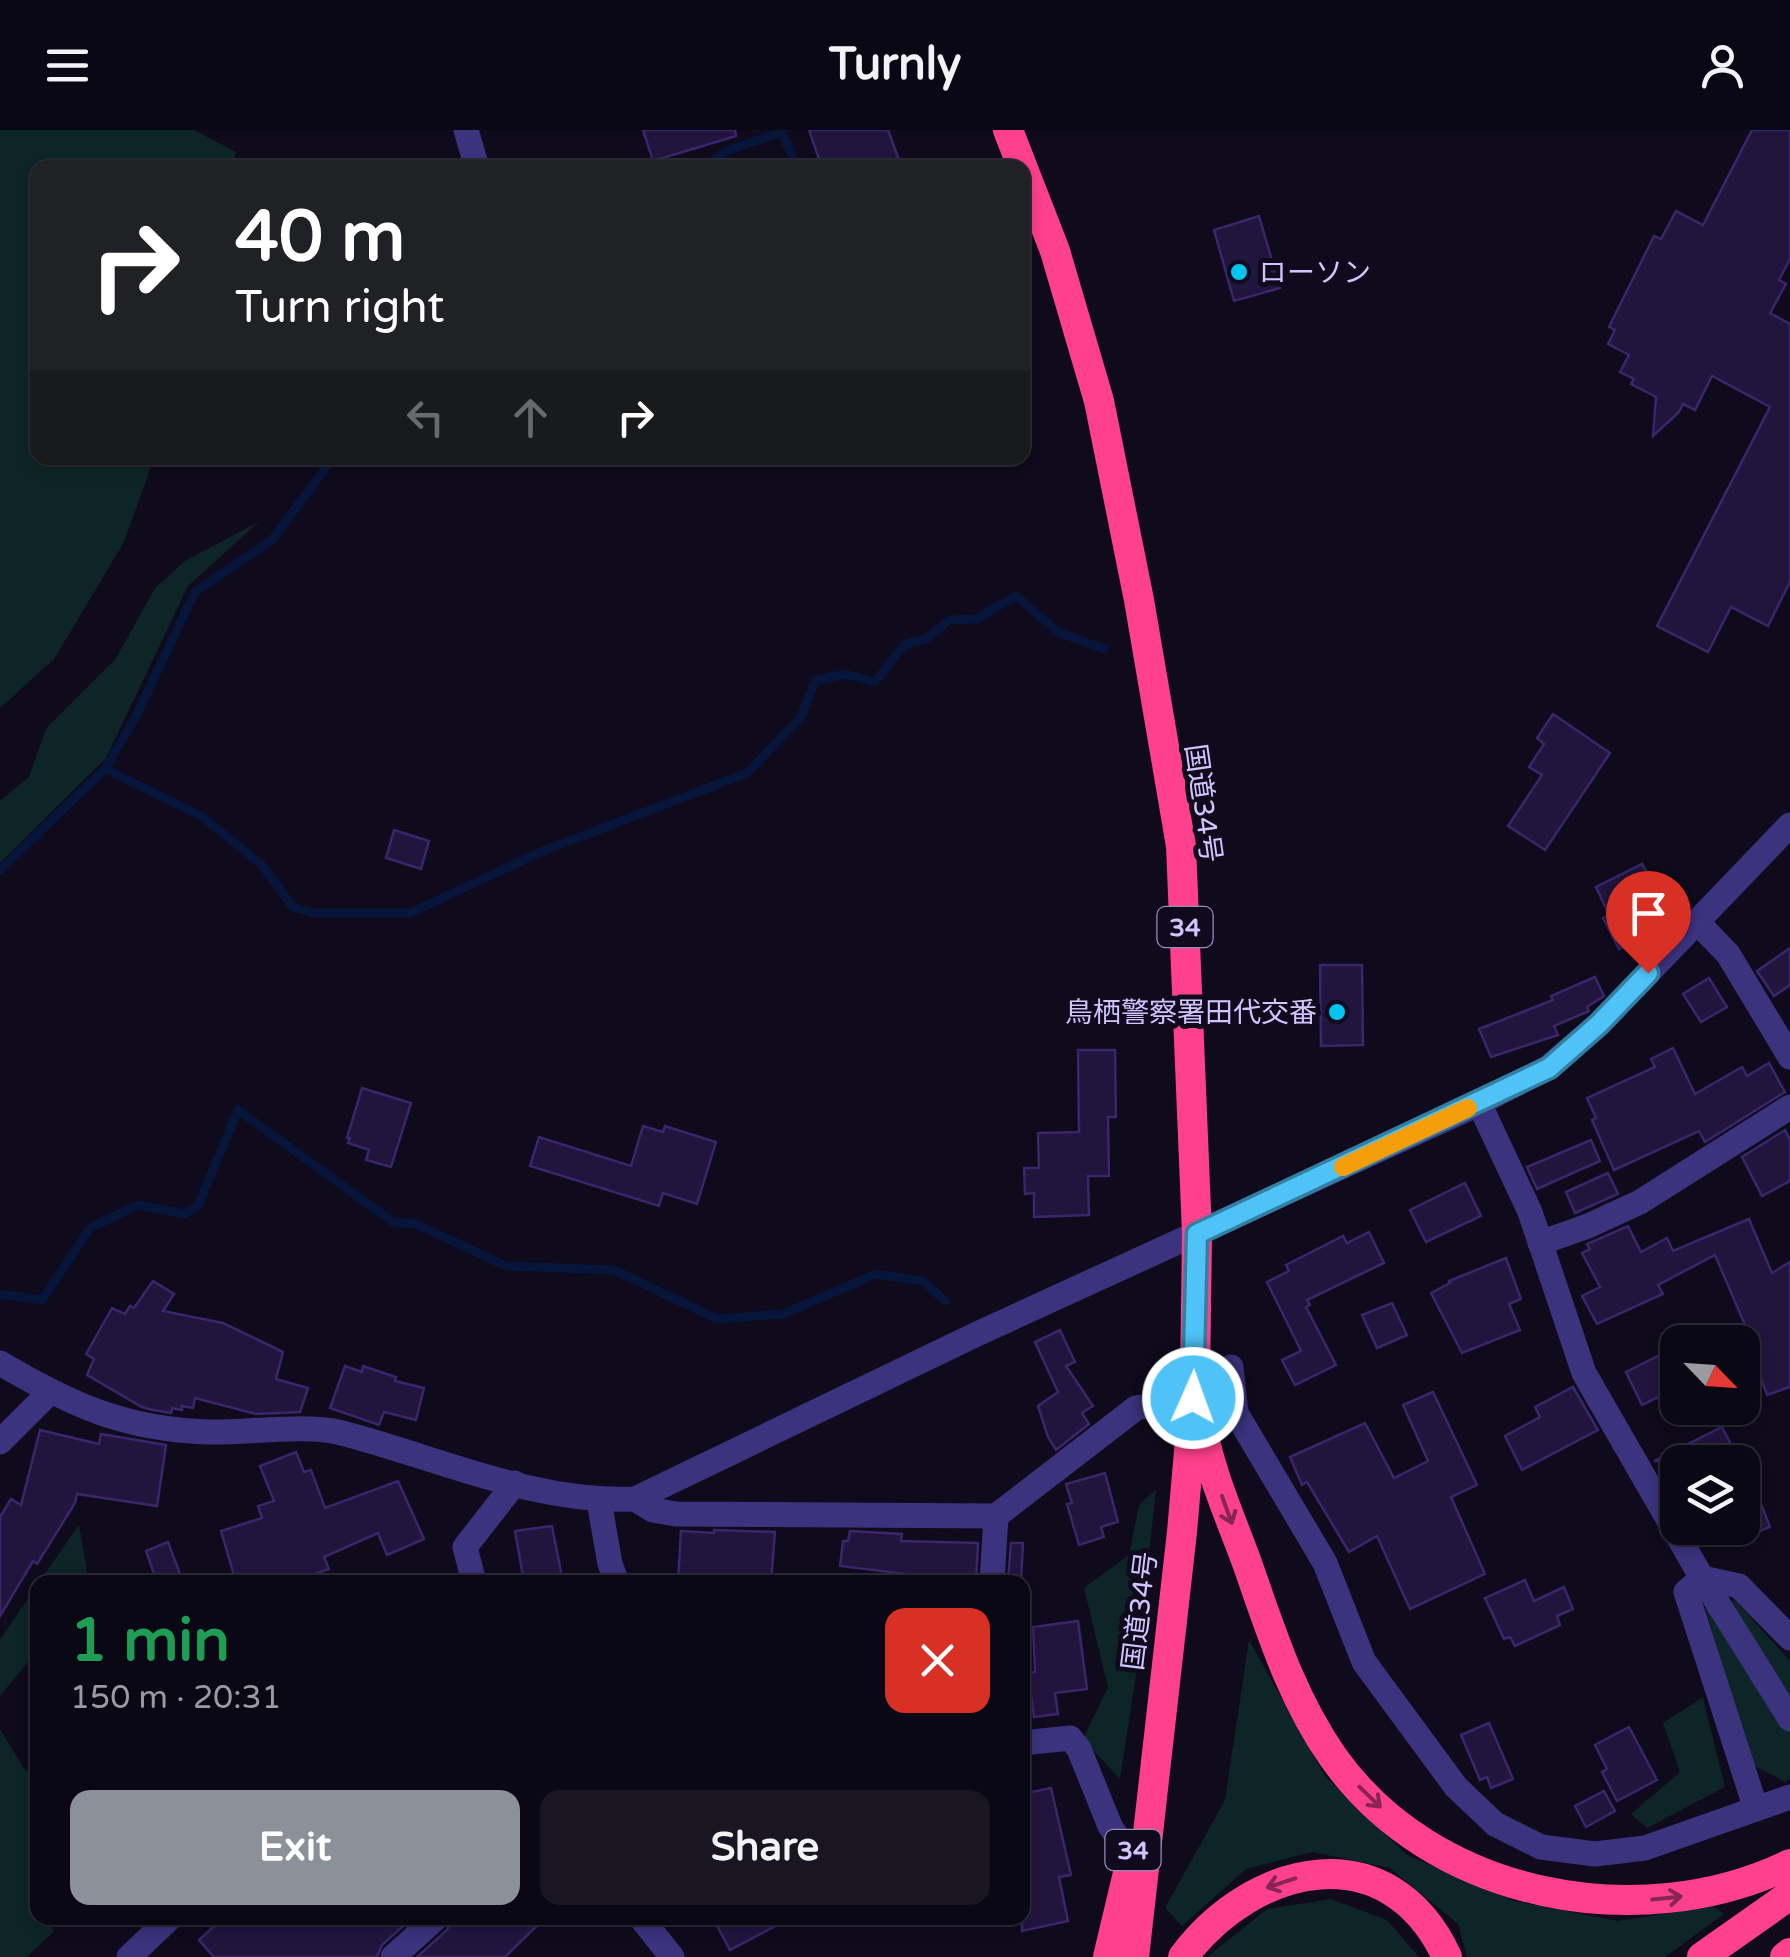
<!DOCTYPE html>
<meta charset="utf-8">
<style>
:root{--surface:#0b0815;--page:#191622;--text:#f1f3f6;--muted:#9a9aa0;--line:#2b2934;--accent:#8c9099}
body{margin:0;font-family:"Varela Round","Noto Sans JP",sans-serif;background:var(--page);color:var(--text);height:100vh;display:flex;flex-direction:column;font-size:38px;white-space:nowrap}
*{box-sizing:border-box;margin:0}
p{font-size:32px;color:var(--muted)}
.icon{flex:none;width:55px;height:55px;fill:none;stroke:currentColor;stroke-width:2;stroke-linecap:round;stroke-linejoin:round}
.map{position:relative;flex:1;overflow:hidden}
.side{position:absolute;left:30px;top:1445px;width:1000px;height:350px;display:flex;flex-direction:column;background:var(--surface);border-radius:20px;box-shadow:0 5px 15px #0003,0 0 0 2px var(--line)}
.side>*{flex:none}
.hud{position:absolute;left:30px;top:30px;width:1000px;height:305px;border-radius:20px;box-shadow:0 5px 15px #0003,0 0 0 2px var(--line);background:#202124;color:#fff;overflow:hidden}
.needle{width:65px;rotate:115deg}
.fabs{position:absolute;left:1660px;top:1195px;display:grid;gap:20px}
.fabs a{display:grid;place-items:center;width:100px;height:100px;border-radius:20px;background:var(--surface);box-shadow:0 5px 15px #0003,0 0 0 2px var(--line);font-size:50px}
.pin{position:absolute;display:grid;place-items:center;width:85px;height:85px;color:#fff;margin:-102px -42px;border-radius:50% 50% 50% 0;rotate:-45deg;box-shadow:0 0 10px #0007}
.pin .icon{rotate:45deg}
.me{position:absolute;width:110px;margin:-55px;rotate:2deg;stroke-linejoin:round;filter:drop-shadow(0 0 8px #0008)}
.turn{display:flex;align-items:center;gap:35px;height:210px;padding:0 40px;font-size:45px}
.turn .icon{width:130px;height:130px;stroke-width:2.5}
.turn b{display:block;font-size:70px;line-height:85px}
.lanes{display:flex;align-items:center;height:95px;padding:0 40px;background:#0003;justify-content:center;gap:50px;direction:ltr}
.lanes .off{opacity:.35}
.round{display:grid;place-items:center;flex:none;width:105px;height:105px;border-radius:20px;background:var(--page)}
.headline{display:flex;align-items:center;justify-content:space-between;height:170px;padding:0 40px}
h1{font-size:60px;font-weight:700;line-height:75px;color:#1e9e55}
.button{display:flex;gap:20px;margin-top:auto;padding:20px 40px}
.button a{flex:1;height:115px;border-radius:20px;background:var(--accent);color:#fff;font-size:40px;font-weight:700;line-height:115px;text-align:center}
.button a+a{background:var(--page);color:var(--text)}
header{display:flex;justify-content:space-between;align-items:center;height:130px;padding:0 40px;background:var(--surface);font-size:45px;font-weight:700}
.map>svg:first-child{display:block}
.green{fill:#0d2526}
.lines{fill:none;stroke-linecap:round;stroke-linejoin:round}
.stream{stroke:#061539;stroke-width:9}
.building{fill:#21153e;stroke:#39266b;stroke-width:2.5}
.street{stroke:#3b337e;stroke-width:25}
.highway{stroke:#ff408c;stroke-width:30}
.oneway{stroke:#872554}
.route-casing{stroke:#337fa1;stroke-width:25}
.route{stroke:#4fc3f7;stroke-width:18}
.slow{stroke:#f59e0b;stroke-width:18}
.poi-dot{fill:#00c5f0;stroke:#0f0a1c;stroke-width:4}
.labels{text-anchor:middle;stroke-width:10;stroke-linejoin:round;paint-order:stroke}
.shield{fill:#0f0a1c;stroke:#968dbb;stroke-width:2.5}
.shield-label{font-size:25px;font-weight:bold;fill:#d0c5ff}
.poi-label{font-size:28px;fill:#d0c5ff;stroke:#0f0a1c;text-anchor:start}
.street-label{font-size:28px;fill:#d0c5ff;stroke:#0f0a1c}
</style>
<header><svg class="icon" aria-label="menu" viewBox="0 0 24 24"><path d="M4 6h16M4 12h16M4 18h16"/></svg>Turnly<svg class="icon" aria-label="person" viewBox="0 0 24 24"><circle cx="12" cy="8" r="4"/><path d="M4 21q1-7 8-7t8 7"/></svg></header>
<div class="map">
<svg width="1790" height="1827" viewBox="0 0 1790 1827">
<rect width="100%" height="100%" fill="#0f0a1c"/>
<g class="green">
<polygon points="0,0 194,0 236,22 232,37 38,38 38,328 154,328 124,412 54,529 0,578"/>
<polygon points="260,391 188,456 106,628 0,733 0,671 29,647 46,599 115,530 155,458 185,431"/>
<polygon points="1156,1359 1137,1538 1120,1649 1083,1609 1108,1557 1084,1458 1129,1425 1139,1375"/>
<polygon points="79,1395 89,1452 39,1452"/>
<polygon points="37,1455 37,1521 0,1566 0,1510"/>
<polygon points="1735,1470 1790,1531 1790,1648 1785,1652 1753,1635 1705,1478"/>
<polygon points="1249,1510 1325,1646 1407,1725 1514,1771 1618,1791 1713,1776 1724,1784 1665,1827 1467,1827 1458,1794 1390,1738 1312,1722 1246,1739 1182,1796 1165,1778 1225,1670"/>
<polygon points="1703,1567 1725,1657 1647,1698 1631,1684 1680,1642 1663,1593"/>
<polygon points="0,1599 25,1640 37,1646 38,1788 46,1788 54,1801 27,1827 0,1827"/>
<polygon points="1331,1769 1387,1790 1419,1827 1207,1827 1267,1779"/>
</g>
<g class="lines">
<g class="stream">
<polyline points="705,38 726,21 782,2 797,38"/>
<polyline points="105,639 136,586 195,462 272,410 333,328"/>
<polyline points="0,740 105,639 201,686 261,734 293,777 313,783 410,783 543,721 747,643 801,587 815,551 845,544 875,552 905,514 926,509 949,490 976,489 1016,466 1058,502 1104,519"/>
<polyline points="0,1164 42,1170 90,1098 138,1075 185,1084 198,1076 238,980 393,1092 416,1094 506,1136 614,1140 717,1189 783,1184 876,1144 923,1151 945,1171"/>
</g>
</g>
<g class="building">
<polygon points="643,0 735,0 736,6 653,31"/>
<polygon points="809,0 888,0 902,38 822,38"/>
<polygon points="1752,0 1790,0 1790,129 1779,150 1786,154 1770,183 1790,194 1790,452 1768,496 1731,477 1708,522 1657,496 1770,277 1712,246 1695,280 1683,274 1679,282 1653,306 1656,267 1631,254 1634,249 1620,242 1629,225 1608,214 1615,200 1609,197 1654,106 1661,109 1676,81 1703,95"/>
<polygon points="1259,86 1280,158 1234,171 1214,100"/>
<polygon points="1553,584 1610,623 1545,720 1508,696 1542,645 1529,637 1544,614 1537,608"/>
<polygon points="394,700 429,711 421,739 386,728"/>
<polygon points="1642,734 1671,783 1649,793 1654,802 1619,819 1603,788 1609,785 1596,757"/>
<polygon points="1790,818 1790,855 1774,866 1757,841"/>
<polygon points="1320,835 1362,835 1363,915 1321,916"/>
<polygon points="1595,847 1604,866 1587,877 1589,881 1554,896 1558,905 1491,927 1479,899 1553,870 1551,866"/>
<polygon points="1709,848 1727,877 1701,892 1683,864"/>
<polygon points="1673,918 1695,964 1742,937 1747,946 1769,933 1785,962 1705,1012 1699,1001 1614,1040 1592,990 1596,988 1587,968 1655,937 1651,929"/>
<polygon points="1078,920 1115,920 1116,987 1108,987 1109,1046 1088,1046 1089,1085 1034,1087 1034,1063 1025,1064 1024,1038 1039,1038 1038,1003 1079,1002"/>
<polygon points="362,958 411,973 391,1037 366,1030 369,1020 348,1013 350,1008 347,1008"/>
<polygon points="643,996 663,1002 665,996 716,1012 697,1074 663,1063 659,1076 530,1036 539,1007 631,1036"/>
<polygon points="1785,1000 1790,1010 1790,1051 1762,1066 1742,1027"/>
<polygon points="1591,1010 1600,1031 1537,1059 1527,1037"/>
<polygon points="1608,1043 1618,1064 1575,1083 1566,1062"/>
<polygon points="1465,1053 1481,1086 1426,1112 1410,1080"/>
<polygon points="1749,1089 1772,1143 1790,1132 1790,1257 1767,1265 1745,1203 1748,1202 1715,1125 1658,1155 1663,1164 1597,1194 1582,1166 1600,1157 1582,1123 1590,1119 1587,1114 1628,1096 1641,1122 1667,1108 1673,1121"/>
<polygon points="1369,1102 1384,1133 1307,1170 1310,1175 1306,1177 1336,1235 1295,1255 1282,1230 1301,1221 1267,1152 1289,1141 1286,1135 1343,1106 1347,1113"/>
<polygon points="1506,1128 1521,1169 1509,1174 1520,1200 1462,1223 1431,1163 1450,1153 1449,1151"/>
<polygon points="153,1151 174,1164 163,1181 223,1193 283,1222 276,1249 308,1258 300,1282 256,1284 195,1268 193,1278 182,1276 182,1280 172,1278 171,1283 153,1280 142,1277 87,1245 94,1229 86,1224 112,1178 125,1184 130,1176 134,1178"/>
<polygon points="1392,1173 1407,1205 1377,1218 1362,1185"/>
<polygon points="1060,1200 1075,1232 1066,1236 1093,1276 1082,1283 1089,1294 1056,1320 1048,1307 1038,1276 1058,1262 1035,1212"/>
<polygon points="1668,1221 1678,1241 1678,1257 1642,1275 1626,1242"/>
<polygon points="345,1236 362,1242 363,1236 396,1247 395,1251 424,1258 416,1290 384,1282 379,1295 330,1278"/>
<polygon points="1573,1257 1598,1300 1522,1340 1505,1306 1540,1287 1535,1277"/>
<polygon points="1433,1262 1477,1355 1451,1367 1485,1444 1410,1479 1377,1406 1349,1422 1307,1352 1302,1355 1290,1327 1365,1293 1394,1348 1428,1331 1403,1275"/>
<polygon points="1722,1297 1740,1332 1654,1331"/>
<polygon points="40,1300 99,1314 101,1304 166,1315 157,1376 77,1364 75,1373 37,1434 33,1431 0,1486 0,1387 11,1369 21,1375"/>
<polygon points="296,1322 304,1342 311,1340 325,1378 398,1351 424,1409 387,1425 378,1403 324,1427 329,1439 293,1452 236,1452 221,1401 262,1388 258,1376 274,1371 260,1336"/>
<polygon points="1744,1330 1770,1397 1742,1408 1742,1330"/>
<polygon points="1105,1343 1118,1392 1101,1397 1104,1407 1079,1415 1067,1374 1072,1373 1066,1354"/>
<polygon points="552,1396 563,1452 524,1452 515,1401"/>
<polygon points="714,1400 775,1402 771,1452 678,1452 681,1401 714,1403"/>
<polygon points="850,1401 902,1404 901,1411 978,1413 976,1452 923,1450 923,1446 840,1436 843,1411 848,1411"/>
<polygon points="168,1412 183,1452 157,1452 146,1421"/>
<polygon points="1011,1413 1023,1413 1021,1452 1008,1452"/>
<polygon points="1525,1450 1534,1471 1564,1457 1573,1479 1557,1486 1560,1495 1515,1516 1510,1507 1504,1509 1485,1468"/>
<polygon points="1078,1491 1087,1559 1055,1563 1058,1584 1034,1587 1028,1543 1035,1542 1033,1497"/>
<polygon points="1489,1593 1513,1649 1491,1658 1487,1647 1480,1650 1461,1605"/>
<polygon points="1629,1597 1657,1650 1617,1671 1602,1642 1607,1639 1595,1615"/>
<polygon points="1051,1658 1071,1745 1059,1747 1068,1791 1022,1801 1022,1664"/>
<polygon points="1604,1661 1615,1681 1586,1697 1575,1676"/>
<polygon points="223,1788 412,1788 382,1815 377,1827 214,1827 199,1810"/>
<polygon points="452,1788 545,1788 505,1827 417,1827 447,1800"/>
<polygon points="713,1788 791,1788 730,1820"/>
</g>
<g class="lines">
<g class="street">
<polyline points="466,0 477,38"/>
<polyline points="1697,792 1728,824 1790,927"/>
<polyline points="1479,973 1530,1082 1584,1243 1702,1448 1790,1589"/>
<polyline points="1540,1113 1588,1096 1640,1072 1790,977"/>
<path d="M0 1233C72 1275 123 1299 208 1302 244 1303 306 1294 338 1302 434 1326 534 1374 635 1369L977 1204 1470 978 1549 937 1599 894 1790 695"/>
<polyline points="1231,1237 1236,1283 1325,1433 1364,1532 1456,1657 1495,1694 1541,1717 1595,1724 1645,1718 1790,1667"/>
<polyline points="0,1312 50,1262"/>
<polyline points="635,1369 653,1380 676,1384 996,1386 1136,1278 1193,1268"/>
<polyline points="599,1371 610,1434 617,1452"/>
<polyline points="474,1452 465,1417 515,1353"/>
<polyline points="992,1452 996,1386"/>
<polyline points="1022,1613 1070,1608 1079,1619 1110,1696 1131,1728"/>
<polyline points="1756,1679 1686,1462 1702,1448 1739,1456 1790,1508"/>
<polyline points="641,1788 672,1827"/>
<polyline points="129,1827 170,1788"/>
<polyline points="393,1827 436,1788"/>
</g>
<g class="highway">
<polyline points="1008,0 1055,121 1099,271 1139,470 1181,716 1197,1104 1195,1252 1182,1402 1134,1827"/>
<path d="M1201 1289C1208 1339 1230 1386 1247 1433 1271 1501 1291 1567 1333 1627 1432 1768 1639 1807 1790 1734"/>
<polyline points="1108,1827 1128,1743"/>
<path d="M1183 1827C1254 1732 1389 1702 1447 1827"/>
<polyline points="1702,1827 1790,1765"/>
<polyline points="1785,1827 1790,1823"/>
</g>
</g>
<defs><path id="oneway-shaft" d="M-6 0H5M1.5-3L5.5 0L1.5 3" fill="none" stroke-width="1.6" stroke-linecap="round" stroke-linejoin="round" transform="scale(2.5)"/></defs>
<g class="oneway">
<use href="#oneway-shaft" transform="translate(1227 1380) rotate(70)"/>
<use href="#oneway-shaft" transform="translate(1370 1667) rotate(44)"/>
<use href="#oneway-shaft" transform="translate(1281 1753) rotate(162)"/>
<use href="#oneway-shaft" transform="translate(1667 1768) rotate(-6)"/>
</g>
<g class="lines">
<defs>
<polyline id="route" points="1193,1268 1197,1104 1549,938 1599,894 1648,843"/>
</defs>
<use href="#route" class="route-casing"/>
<use href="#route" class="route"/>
<polyline class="slow" points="1343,1037 1468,978"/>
</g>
<g class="poi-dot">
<circle cx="1239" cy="142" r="10"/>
<circle cx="1337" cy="882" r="10"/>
</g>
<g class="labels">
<g class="shield">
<rect x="1157.5" y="777" width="55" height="40" rx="8"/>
<rect x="1105.5" y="1700" width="55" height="40" rx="8"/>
</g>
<g class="shield-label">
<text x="1185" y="806">34</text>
<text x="1133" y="1729">34</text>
</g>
<g class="poi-label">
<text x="1259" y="152">ローソン</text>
<text x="1317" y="892" text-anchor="end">鳥栖警察署田代交番</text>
</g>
<g class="street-label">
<text transform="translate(1204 673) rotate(82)" y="10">国道34号</text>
<text transform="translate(1139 1481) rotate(-83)" y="10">国道34号</text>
</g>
</g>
</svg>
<div class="fabs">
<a><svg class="needle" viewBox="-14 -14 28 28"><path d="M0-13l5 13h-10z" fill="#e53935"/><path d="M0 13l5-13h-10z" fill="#9a9aa0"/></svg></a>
<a><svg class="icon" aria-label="layers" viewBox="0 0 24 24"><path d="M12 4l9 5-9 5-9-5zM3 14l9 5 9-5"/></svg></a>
</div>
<div class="pin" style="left:1648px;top:843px;background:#d93025"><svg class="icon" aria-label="arrive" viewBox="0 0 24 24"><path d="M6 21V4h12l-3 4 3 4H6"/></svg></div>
<svg class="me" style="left:1193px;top:1268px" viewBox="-20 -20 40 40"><circle r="17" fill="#4fc3f7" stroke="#fff" stroke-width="3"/><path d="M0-11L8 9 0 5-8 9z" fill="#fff"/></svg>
<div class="hud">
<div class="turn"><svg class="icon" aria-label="right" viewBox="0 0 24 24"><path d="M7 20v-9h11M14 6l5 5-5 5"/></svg><div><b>40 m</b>Turn right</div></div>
<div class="lanes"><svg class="icon off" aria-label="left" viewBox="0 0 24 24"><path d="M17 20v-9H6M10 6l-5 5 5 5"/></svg><svg class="icon off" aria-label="ahead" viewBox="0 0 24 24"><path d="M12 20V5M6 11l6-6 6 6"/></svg><svg class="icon" aria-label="right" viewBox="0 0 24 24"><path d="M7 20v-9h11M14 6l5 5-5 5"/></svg></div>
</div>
<section class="side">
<div class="headline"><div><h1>1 min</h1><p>150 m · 20:31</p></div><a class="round" style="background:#d93025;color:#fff"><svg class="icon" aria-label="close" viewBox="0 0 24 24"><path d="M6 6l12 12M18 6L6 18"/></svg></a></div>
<div class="button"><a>Exit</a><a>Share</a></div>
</section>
</div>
